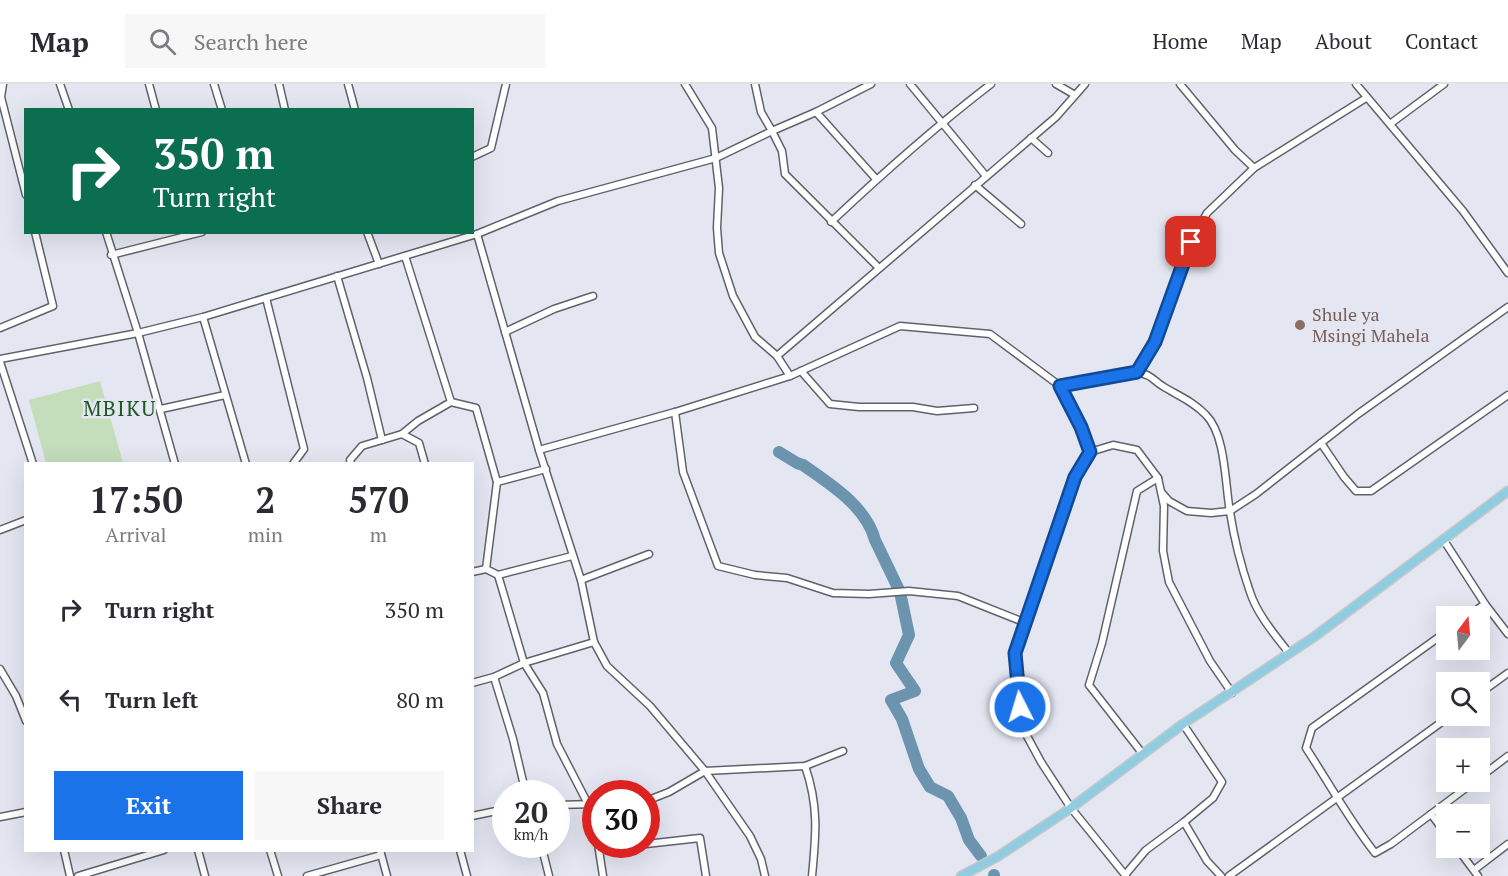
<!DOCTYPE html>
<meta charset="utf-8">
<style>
:root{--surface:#fff;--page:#f7f7f7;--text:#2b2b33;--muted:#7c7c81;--line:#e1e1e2;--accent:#1a73e8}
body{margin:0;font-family:"PT Serif",serif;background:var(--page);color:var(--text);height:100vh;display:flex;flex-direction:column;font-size:22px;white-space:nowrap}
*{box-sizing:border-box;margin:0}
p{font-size:20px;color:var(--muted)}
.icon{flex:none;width:33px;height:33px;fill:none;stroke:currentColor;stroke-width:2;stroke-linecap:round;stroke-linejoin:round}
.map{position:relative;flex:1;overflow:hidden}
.side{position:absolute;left:24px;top:378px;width:450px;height:390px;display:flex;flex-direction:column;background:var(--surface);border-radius:0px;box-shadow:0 6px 24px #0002}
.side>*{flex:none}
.banner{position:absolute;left:24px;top:24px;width:450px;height:126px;border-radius:0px;box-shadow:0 6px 24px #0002;background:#0b6e4f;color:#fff;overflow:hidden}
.needle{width:39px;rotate:16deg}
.fabs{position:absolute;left:1436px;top:522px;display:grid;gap:12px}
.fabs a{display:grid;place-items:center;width:54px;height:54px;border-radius:0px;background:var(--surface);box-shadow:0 6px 24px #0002;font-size:30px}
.speed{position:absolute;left:492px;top:696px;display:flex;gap:12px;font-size:30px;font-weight:700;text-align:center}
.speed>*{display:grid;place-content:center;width:78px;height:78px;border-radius:50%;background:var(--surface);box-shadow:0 6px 24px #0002;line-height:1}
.speed small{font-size:15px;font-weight:400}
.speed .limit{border:9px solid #d22;background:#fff;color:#111}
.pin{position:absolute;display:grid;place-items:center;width:51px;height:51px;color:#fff;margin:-26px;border-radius:12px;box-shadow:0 3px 9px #0006}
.me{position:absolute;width:66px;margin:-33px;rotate:355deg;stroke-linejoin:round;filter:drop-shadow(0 0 4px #0008)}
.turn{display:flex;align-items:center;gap:21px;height:126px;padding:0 30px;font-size:27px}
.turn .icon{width:78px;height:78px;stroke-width:2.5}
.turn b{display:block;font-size:42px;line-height:51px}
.eta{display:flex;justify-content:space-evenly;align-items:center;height:102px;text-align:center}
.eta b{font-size:36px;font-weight:700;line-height:42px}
.button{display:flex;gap:12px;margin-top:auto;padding:12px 30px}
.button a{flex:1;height:69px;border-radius:0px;background:var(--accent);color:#fff;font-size:24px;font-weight:700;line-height:69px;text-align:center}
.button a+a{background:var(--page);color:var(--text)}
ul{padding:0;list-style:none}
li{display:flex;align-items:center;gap:18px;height:90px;padding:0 30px}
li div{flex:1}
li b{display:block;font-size:22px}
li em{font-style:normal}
header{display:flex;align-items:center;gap:36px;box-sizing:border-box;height:84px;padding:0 30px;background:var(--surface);border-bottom:2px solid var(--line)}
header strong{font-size:28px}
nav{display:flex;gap:33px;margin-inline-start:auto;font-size:21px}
.search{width:420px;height:54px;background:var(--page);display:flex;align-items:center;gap:15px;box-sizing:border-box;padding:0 21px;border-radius:0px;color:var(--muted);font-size:22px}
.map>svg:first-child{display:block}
.green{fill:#c4ddbb}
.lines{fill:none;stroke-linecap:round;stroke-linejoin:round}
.river{stroke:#6c94af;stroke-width:12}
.minor-casing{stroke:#5f626b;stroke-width:9}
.major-casing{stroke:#c7c8c9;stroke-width:11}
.minor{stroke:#fff;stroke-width:6}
.major{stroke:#90cde0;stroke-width:8}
.route-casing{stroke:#114b97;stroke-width:15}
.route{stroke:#1a73e8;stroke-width:10}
.education-dot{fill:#8d6e63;stroke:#e4e7f2;stroke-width:2}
.labels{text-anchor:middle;stroke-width:5;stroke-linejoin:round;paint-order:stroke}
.education-label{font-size:18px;fill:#785e54;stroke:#e4e7f2;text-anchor:start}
.quarter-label{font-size:21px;letter-spacing:1.5px;fill:#1f5521;stroke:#e4e7f2}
</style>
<header>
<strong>Map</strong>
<div class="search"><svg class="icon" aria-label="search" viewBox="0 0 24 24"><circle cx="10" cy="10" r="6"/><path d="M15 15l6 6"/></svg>Search here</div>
<nav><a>Home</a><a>Map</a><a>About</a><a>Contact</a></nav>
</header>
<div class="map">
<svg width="1508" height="792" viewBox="0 0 1508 792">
<rect width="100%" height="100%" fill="#e4e7f2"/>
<polygon class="green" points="100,297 123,379 46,379 29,316"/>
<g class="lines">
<g class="river">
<path d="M779 368 797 379 803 381C830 400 866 422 875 456L900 508 909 551 896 579 915 607 891 616 902 635 919 685 930 703 948 712 961 734 969 756 981 772"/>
<polyline points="994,792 994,791"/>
</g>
<defs>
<g id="minor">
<polyline points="3,0 1,13 26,111"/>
<polyline points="60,0 69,26"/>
<polyline points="149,0 156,26"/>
<polyline points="214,0 222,26"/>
<polyline points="279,0 285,26"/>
<polyline points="348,0 355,26"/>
<polyline points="685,0 712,44 719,104 717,144 719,169 733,212 755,253 777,272 790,292"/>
<polyline points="871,0 816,28 772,47 782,67 785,90 879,184"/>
<polyline points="910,0 986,92"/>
<polyline points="1056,0 1075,11"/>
<polyline points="1180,0 1235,66 1254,84"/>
<polyline points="1356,0 1463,127 1508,189"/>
<polyline points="816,28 876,95"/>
<polyline points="1390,40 1444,0"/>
<polyline points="1031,54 1048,69"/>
<polyline points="472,73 491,64 506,0"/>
<polyline points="975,101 1021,140"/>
<path d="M831 138C883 89 935 43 991 0"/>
<polyline points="106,148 138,249 175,380"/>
<polyline points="367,148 379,180"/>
<polyline points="477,150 539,366 581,496 594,558 607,582 650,622 705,687 750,752 761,775 765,792"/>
<polyline points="111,171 202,148"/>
<polyline points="337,192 367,294 382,356"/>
<polyline points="266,214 304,365 293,380"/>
<polyline points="203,233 246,380"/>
<polyline points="0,244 53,222 35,148"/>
<polyline points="505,248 554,225 593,212"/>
<polyline points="777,272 1056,33 1085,0"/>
<polyline points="0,275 138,249 203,233 477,150 558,117 716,74 772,47 761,28 755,0"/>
<polyline points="0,278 33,380"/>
<polyline points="801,287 830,320 859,323 913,323 937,327 974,324"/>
<path d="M1137 288C1154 292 1151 295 1164 303 1179 312 1194 318 1206 331 1226 351 1225 401 1230 428 1234 454 1241 482 1250 508 1257 530 1275 551 1289 569"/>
<polyline points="1060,302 1137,288 1155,258 1191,158 1207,129 1254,84 1366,14"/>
<polyline points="451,318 476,324 497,398 486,485"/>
<polyline points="161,325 225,311"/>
<polyline points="675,328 683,388 718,482 755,491 787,494 833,509 869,510 909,507 958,512 1026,539"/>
<polyline points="402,350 418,337 451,318 405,172"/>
<polyline points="1321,359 1344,393 1356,407 1371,407 1508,311"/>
<polyline points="539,366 675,328 790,292 900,242 990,250 1060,302 1081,343 1090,368"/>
<polyline points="351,380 350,376 362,362 402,350 419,359 425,380"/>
<polyline points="497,398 546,385"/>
<polyline points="1162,409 1169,417 1187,427 1211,429 1230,427 1256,410 1358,330 1508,223"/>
<polyline points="0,446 26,436"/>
<polyline points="1443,455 1485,520 1508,550"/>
<polyline points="472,488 486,485 498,491 572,472"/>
<polyline points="498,491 524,579 543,609 557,660 588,720 596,749"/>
<polyline points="581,496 649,470"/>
<polyline points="1468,532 1485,520"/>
<path d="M1446 548 1312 644 1306 664C1329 699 1349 736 1375 769L1391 760 1474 698"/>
<polyline points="0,585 16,612 26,637"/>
<polyline points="494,593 513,655 526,710"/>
<polyline points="472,599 494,593 524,579 594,558"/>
<polyline points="1479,610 1508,589"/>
<polyline points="1183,640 1222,698 1213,714 1184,738"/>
<polyline points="1142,669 1089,601 1102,559 1137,407 1158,394"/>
<path d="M805 682C819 722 816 751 812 792"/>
<polyline points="1479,694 1508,672"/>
<polyline points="646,717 669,708 705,687 805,682 843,667"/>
<polyline points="556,721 596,720"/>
<polyline points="1431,730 1446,750"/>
<polyline points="472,732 506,725"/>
<polyline points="0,733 26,728"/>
<polyline points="541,760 549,792"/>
<polyline points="598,760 603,792"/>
<polyline points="646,760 700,754 706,792"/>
<polyline points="1457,764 1478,792"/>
<polyline points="599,765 641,760"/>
<polyline points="64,766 70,792"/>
<polyline points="198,766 205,792"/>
<polyline points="270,766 278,792"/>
<polyline points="380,766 387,792"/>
<polyline points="460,766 467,792"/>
<polyline points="1474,786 1508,760"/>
<polyline points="1125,791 1146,766 1184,738 1207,777 1221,792"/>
<polyline points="78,792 164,766"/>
<polyline points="307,792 381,771"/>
<polyline points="1126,792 1071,724 1041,678 1021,641 1015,569 1075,393 1090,368 1113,361 1137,366 1158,394 1164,422 1163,467 1169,498 1210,577 1232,609"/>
<polyline points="1229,792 1450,632"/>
</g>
<polyline id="major" points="961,792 997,773 1071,724 1183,640 1314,553 1508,407"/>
</defs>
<use href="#minor" class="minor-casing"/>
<use href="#major" class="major-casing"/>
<use href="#minor" class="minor"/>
<use href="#major" class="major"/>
</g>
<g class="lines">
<defs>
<polyline id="route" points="1020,623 1015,569 1075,393 1090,368 1081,343 1060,302 1137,288 1155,258 1191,158"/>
</defs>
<use href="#route" class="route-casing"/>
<use href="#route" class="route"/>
</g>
<circle class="education-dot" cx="1300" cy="241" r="6"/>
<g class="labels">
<g class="education-label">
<text x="1312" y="237">Shule ya<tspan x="1312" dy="21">Msingi Mahela</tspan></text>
</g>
<g class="quarter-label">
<text x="120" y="332">MBIKU</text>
</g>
</g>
</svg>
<div class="fabs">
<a><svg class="needle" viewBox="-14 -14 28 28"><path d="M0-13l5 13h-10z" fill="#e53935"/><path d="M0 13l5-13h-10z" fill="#7c7c81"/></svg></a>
<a><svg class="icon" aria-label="search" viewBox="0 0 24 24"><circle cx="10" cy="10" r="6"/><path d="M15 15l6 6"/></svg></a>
<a>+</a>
<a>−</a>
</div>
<div class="speed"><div>20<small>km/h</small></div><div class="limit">30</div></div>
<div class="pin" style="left:1191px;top:158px;background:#d93025"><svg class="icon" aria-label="arrive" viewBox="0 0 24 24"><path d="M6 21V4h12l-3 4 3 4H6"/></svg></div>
<svg class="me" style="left:1020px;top:623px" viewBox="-20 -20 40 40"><circle r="17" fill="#1a73e8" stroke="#fff" stroke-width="3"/><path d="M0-11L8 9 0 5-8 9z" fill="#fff"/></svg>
<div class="banner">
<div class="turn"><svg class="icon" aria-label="right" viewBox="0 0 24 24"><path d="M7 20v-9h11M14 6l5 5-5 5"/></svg><div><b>350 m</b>Turn right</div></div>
</div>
<section class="side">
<div class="eta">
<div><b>17:50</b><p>Arrival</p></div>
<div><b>2</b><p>min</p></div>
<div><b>570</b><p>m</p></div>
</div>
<ul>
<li><svg class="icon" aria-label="right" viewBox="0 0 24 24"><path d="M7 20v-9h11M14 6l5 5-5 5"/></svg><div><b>Turn right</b></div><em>350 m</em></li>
<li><svg class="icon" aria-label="left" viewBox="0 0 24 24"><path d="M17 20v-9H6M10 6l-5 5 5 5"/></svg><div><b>Turn left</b></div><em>80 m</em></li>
</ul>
<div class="button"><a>Exit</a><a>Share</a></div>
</section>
</div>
